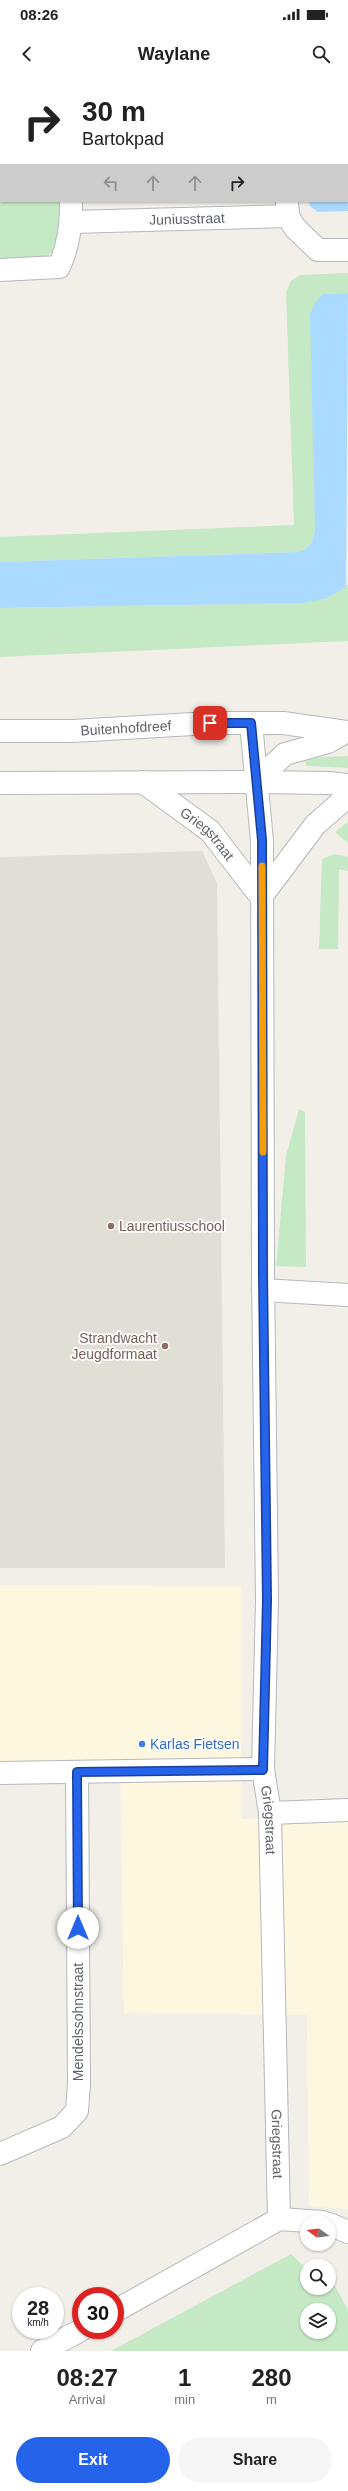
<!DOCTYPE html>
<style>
:root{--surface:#fff;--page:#f6f6f6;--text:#222;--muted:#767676;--accent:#2563eb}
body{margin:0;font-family:Arial,sans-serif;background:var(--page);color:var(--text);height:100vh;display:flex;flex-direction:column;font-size:15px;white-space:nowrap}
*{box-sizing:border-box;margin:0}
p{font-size:13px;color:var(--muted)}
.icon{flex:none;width:22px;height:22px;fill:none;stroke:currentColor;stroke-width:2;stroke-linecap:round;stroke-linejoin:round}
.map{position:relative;height:2271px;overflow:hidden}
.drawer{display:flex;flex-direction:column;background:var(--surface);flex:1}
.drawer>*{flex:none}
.hud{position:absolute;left:0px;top:0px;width:348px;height:122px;box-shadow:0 1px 3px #0004;background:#fff;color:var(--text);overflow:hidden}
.needle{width:26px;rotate:285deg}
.buttons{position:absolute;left:300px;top:2135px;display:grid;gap:8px}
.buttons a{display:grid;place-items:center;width:36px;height:36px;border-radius:50%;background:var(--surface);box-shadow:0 1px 3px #0004;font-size:20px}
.speed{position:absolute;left:12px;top:2207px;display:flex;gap:8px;font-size:20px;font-weight:700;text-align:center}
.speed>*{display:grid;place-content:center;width:52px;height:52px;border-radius:50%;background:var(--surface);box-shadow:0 1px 3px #0004;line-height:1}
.speed small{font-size:10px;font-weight:400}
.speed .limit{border:6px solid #d22;background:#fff;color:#111}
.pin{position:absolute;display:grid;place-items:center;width:34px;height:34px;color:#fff;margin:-17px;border-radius:8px;box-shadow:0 2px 6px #0006}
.me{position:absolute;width:44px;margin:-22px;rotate:0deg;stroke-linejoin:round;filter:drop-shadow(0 0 3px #0008)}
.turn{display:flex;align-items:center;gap:14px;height:84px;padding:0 16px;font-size:18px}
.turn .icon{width:52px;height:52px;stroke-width:2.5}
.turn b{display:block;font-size:28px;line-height:34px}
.lanes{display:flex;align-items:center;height:38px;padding:0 16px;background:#0003;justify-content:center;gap:20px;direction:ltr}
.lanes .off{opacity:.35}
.eta{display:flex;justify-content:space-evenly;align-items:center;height:68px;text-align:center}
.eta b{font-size:24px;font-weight:700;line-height:28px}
.button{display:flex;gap:8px;margin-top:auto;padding:8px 16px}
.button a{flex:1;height:46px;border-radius:24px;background:var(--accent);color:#fff;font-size:16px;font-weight:700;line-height:46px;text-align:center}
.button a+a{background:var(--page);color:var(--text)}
.status{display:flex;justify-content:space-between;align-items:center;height:28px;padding:0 20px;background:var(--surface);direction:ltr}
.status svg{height:11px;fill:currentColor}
header{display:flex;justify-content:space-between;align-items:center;height:52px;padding:0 16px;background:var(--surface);font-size:18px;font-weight:700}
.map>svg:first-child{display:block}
.commercial{fill:#fef7e0}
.education{fill:#e1ded6}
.green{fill:#c5e8c5;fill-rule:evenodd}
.water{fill:#aadaff}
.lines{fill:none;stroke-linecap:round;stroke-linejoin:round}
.minor-casing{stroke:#b5b8bc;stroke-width:24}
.minor{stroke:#fff;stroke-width:22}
.route-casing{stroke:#184099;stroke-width:10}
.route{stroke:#2563eb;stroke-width:7}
.slow{stroke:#f59e0b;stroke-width:7}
.education-dot{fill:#8d6e63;stroke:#fff;stroke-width:1.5}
.shop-dot{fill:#3f7fe0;stroke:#fff;stroke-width:1.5}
.labels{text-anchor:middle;stroke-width:3.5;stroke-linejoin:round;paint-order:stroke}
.street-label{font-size:14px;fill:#5f6368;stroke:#fff}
.education-label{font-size:14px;fill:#785e54;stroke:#fff;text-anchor:start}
.shop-label{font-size:14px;fill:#366cbe;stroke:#fff;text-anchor:start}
</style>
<div class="status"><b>08:26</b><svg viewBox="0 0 49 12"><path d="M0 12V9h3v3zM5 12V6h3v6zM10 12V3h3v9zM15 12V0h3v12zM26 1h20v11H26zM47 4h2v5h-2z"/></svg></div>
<header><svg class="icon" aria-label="back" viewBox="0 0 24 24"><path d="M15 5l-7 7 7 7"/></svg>Waylane<svg class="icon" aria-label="search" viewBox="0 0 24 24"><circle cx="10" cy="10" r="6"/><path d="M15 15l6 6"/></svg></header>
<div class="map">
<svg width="348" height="2271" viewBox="0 0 348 2271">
<rect width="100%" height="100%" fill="#f1efe8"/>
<polygon class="commercial" points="0,1505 241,1506 241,1739 348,1736 348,2129 309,2126 307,1935 124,1933 120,1685 0,1686"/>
<polygon class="education" points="202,771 217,803 225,1488 0,1488 0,777"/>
<g class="green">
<path d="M0 20 1 121H60C60 132 64 148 61 158 53 185 22 180 0 181Z"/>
<path d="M348 193V213L323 214 315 449C313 462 311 468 298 472L0 482V457L294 445 286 212 291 201 300 195Z"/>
<polygon points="348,505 348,561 0,577 0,528 303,523"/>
<polygon points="348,676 348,688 307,686 303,678"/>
<polygon points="348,742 348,763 335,752"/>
<polygon points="335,774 348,777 348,791 339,789 338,869 319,869 322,779"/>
<polygon points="299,1029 305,1032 306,1187 276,1186 286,1076"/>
<path d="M291 2174 307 2189V2208H329V2195L348 2230V2271H111ZM307 2230H329V2252H307Z"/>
</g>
<g class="water">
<polygon points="305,0 348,0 348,131 318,132 310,126 309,121 347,121 347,1"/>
<path d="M348 213 346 507 327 518 303 523 0 528V482L298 472C311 468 313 462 315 449L310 234 315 223 323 214Z"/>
</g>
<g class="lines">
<defs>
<g id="minor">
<polyline points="283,0 283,1"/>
<polyline points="69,1 69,0"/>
<polyline points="288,136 295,148 318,170 348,170"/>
<path id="s1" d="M71 142 288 136 287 121"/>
<path d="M0 190 59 187C69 165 71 145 71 121"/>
<path id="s2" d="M251 643 262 761 263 1193 267 1520 263 1689 270 1733 279 2139"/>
<path id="s3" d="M0 651H73L210 643H283L348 652"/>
<path id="s4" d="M143 702 210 751 261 817"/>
<polyline points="255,702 285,674 328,662 345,652"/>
<polyline points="0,703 255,702 329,703 348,705"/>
<polyline points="261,817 315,745 348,716"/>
<polyline points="263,1210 348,1215"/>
<polyline points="0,1693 263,1689"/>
<polyline points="270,1733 348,1730"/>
<polyline points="0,2074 62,2047 77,2031 79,2003 77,1692"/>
<polyline points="279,2139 323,2142"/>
<polyline points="329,2144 348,2152"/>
<polyline points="115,2231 279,2139"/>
<polyline points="42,2271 81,2250"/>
</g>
</defs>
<use href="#minor" class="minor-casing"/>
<use href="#minor" class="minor"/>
</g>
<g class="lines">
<defs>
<polyline id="route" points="78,1848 77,1692 263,1690 267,1520 263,1193 262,760 251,643 210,643"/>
</defs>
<use href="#route" class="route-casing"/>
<use href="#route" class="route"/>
<polyline class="slow" points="262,786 263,1072"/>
</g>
<g class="education-dot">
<circle cx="111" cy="1146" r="4"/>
<circle cx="165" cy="1266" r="4"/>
</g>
<circle class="shop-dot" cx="142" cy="1664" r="4"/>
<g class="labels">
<g class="street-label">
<text dy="5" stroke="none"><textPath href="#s1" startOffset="116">Juniusstraat</textPath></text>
<text dy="5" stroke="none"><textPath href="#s3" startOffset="126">Buitenhofdreef</textPath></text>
<text dy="5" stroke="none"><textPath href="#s4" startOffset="83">Griegstraat</textPath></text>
<text dy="5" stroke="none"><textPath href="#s2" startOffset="1098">Griegstraat</textPath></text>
<text transform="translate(78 1942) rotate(-90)" y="5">Mendelssohnstraat</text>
<text dy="5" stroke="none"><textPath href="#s2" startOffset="1422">Griegstraat</textPath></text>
</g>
<g class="education-label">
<text x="119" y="1151">Laurentiusschool</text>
<text x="157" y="1263" text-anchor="end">Strandwacht<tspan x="157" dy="16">Jeugdformaat</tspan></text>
</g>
<g class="shop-label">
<text x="150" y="1669">Karlas Fietsen</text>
</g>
</g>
</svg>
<div class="buttons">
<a><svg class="needle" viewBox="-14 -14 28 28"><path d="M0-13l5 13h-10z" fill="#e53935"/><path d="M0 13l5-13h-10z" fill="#767676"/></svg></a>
<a><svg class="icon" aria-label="search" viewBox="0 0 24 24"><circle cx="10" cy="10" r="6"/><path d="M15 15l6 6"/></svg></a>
<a><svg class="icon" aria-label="layers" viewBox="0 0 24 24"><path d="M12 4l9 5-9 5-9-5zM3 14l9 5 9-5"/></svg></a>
</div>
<div class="speed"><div>28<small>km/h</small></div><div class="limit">30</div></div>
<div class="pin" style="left:210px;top:643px;background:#d93025"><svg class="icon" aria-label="arrive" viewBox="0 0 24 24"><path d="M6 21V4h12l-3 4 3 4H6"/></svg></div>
<svg class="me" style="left:78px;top:1848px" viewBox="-20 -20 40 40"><circle r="19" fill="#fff"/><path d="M0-13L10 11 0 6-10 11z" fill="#2563eb"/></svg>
<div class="hud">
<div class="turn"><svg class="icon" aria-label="right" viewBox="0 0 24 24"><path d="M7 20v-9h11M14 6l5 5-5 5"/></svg><div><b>30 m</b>Bartokpad</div></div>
<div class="lanes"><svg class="icon off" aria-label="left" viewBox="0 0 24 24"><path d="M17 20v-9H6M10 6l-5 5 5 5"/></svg><svg class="icon off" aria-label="ahead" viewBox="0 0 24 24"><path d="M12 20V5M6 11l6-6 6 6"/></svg><svg class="icon off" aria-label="ahead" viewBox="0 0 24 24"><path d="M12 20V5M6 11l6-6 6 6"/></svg><svg class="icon" aria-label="right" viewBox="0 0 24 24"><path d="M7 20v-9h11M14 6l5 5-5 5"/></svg></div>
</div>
</div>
<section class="drawer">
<div class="eta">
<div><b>08:27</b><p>Arrival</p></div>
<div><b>1</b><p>min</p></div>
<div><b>280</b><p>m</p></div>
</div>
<div class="button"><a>Exit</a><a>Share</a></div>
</section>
